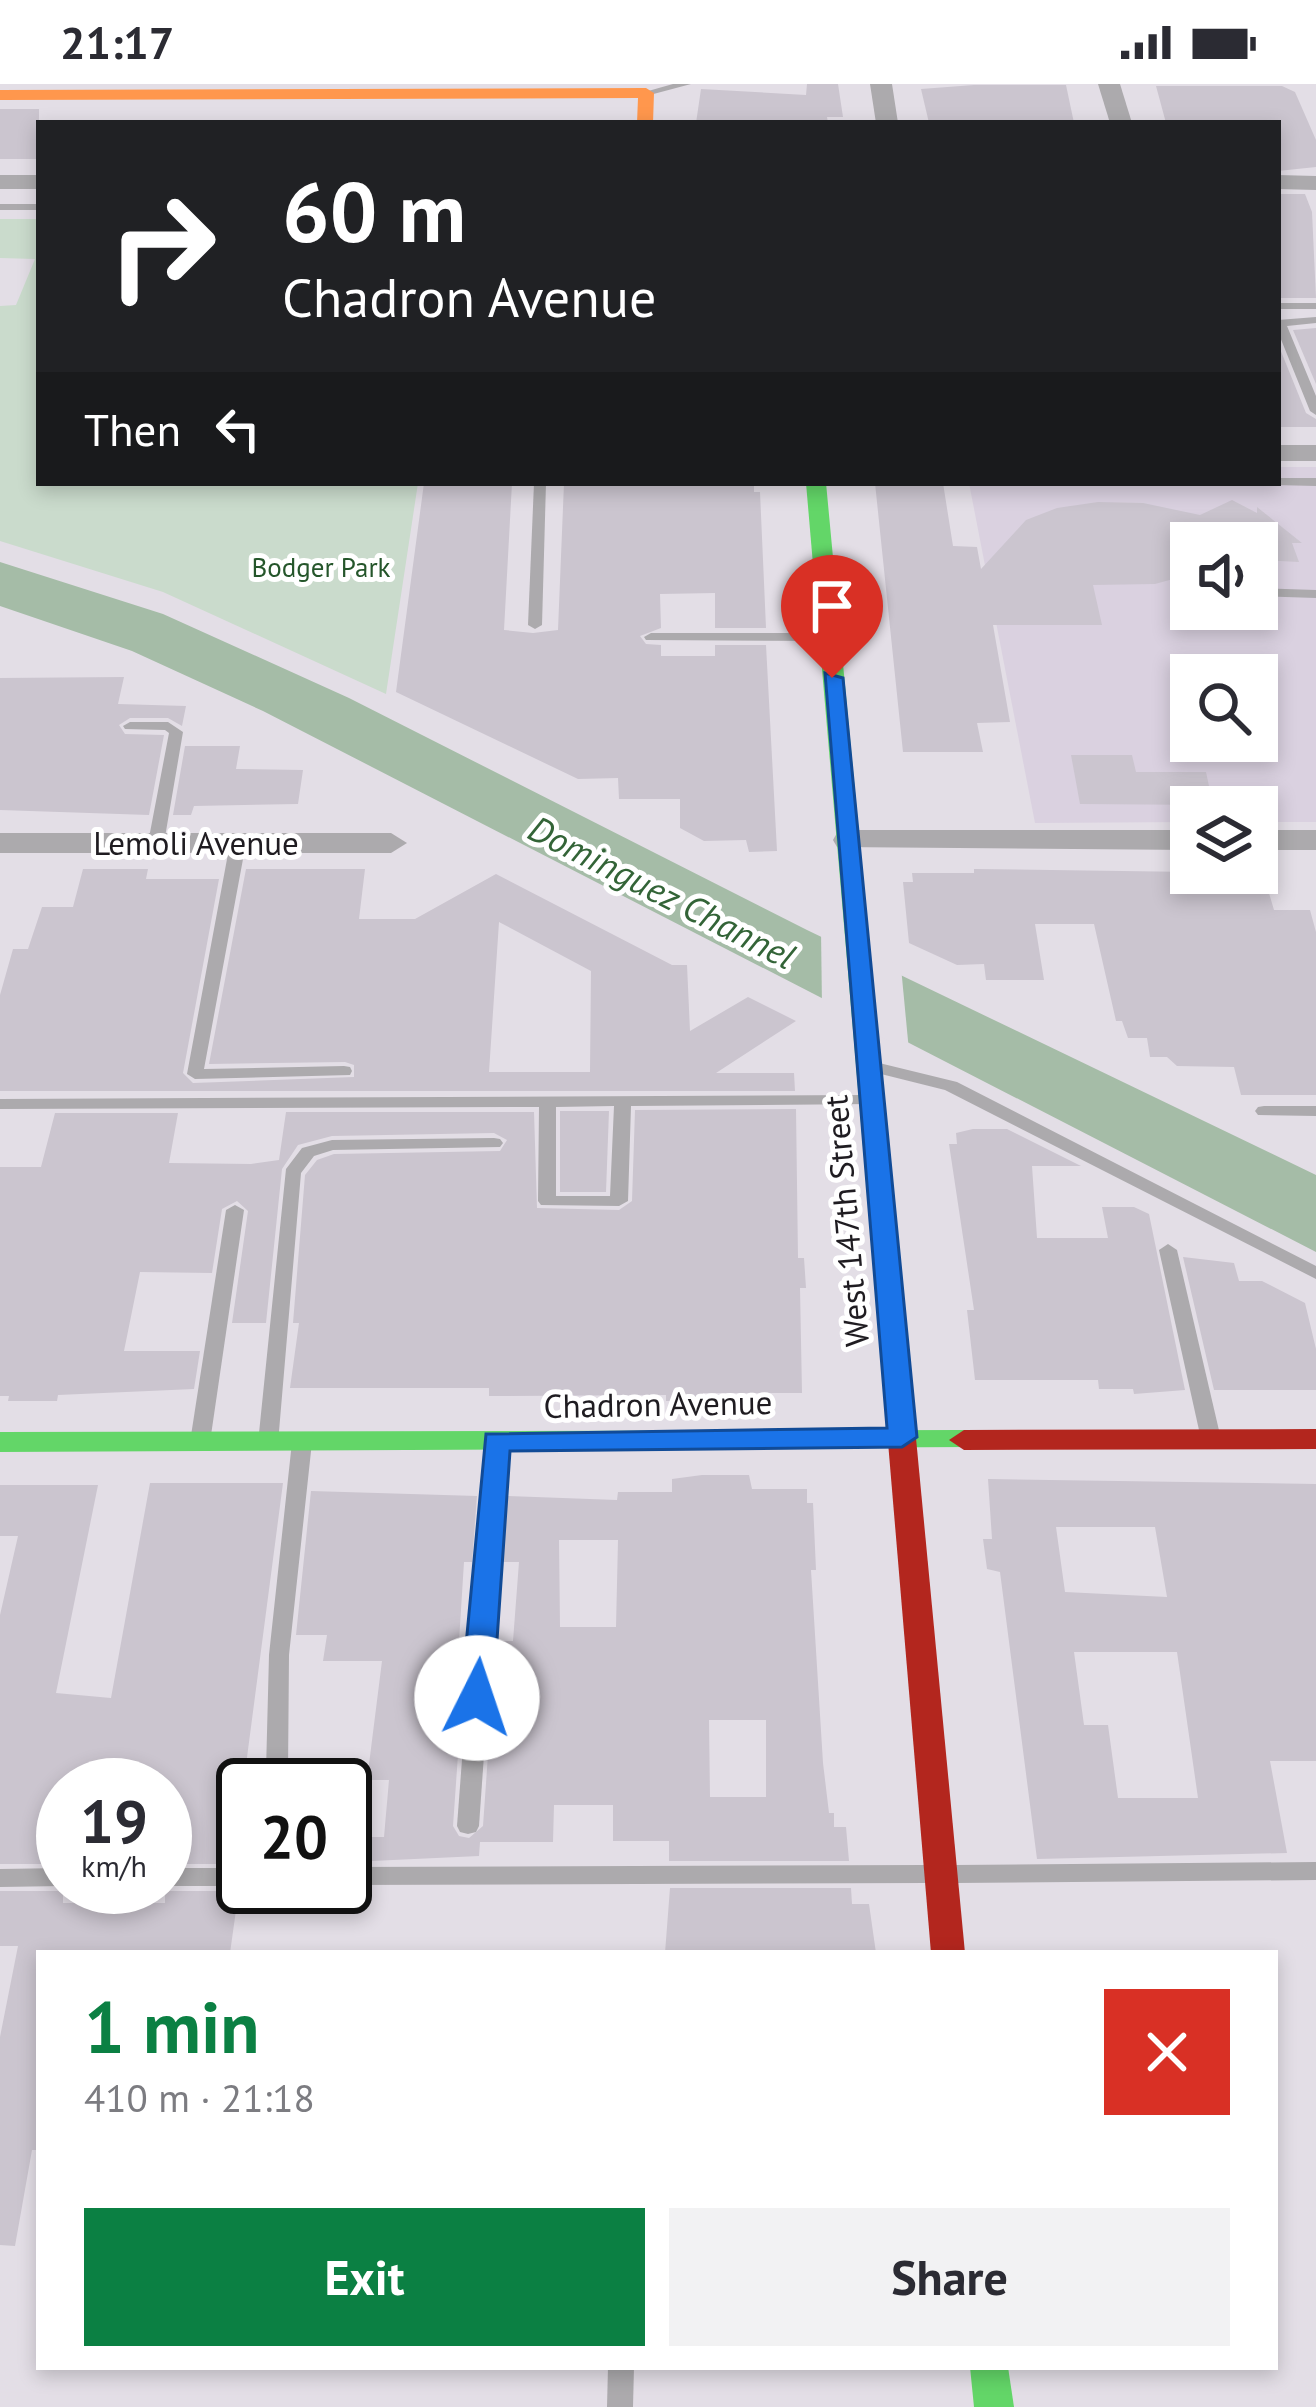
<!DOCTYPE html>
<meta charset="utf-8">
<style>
:root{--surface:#fff;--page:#f2f2f3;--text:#2b2b33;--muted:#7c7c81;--accent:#0b8043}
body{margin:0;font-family:"PT Sans",sans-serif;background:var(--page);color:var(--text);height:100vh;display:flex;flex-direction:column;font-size:45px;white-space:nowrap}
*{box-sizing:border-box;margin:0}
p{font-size:39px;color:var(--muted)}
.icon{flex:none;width:66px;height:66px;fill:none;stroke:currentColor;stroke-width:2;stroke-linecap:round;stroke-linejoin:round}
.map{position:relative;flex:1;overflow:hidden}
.drawer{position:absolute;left:36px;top:1866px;width:1242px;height:420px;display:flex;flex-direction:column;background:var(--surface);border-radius:0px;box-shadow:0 6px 18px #0003}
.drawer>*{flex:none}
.guide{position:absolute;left:36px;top:36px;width:1245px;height:366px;border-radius:0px;box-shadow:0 6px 18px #0003;background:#202124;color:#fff;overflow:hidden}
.fabs{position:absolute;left:1170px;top:438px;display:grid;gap:24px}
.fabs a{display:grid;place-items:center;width:108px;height:108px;border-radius:0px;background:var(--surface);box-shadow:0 6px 18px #0003;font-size:60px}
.speed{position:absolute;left:36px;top:1674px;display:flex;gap:24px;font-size:60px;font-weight:700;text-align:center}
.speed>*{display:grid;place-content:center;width:156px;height:156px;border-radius:50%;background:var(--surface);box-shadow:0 6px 18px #0003;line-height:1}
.speed small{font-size:30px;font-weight:400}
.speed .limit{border:6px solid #111;border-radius:18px;background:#fff;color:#111}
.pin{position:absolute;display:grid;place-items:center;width:102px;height:102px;color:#fff;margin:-123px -51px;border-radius:50% 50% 50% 0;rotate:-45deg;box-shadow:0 0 12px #0007}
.pin .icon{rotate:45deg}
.me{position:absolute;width:132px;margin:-66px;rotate:4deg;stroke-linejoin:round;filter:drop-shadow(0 0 9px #0008)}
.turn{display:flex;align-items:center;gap:42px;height:252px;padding:0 48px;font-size:54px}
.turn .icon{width:156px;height:156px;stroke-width:2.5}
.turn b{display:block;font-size:84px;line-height:102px}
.then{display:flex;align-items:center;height:114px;padding:0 48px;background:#0003;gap:24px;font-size:45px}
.round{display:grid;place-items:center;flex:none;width:126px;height:126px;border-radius:0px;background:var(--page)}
.overview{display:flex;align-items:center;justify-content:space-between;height:204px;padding:0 48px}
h1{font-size:72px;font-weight:700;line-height:90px;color:var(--accent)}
.button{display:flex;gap:24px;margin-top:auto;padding:24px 48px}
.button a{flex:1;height:138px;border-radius:0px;background:var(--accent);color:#fff;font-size:48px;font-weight:700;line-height:138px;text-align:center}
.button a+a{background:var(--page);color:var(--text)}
.status{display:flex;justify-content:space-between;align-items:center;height:84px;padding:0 60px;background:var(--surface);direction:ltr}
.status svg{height:33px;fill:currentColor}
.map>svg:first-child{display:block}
.built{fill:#dad1e0;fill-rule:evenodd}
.green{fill:#cadbcc}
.water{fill:#a5bca7}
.pier{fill:#e3dee6}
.building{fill:#cbc5cf;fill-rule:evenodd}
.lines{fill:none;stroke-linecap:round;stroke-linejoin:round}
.lane{fill:#acaaad;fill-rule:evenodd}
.street{fill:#acaaad;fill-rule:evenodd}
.fast{fill:#63d668;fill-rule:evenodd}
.slow{fill:#ff974d;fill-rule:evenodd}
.jam{fill:#b3261e;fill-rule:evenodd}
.route{fill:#1a73e8;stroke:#114b97;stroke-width:3}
.labels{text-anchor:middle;stroke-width:10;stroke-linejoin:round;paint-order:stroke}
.far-park-label{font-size:27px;fill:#25562b;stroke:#fff}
.street-label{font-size:33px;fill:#1f1c21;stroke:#fff}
.water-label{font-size:36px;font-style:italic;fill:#336437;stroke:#fff}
</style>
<div class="status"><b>21:17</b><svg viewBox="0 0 49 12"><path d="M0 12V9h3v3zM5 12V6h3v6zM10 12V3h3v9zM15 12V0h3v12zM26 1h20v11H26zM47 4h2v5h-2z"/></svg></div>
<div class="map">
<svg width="1316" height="2323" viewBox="0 0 1316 2323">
<rect width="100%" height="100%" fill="#e3dee6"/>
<path class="built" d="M1278 383H1316V738H1257V723H1191V738L1035 739 969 399H1278ZM1191 459H1257V525H1191ZM1191 591H1257V657H1191Z"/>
<polygon class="green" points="0,135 39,135 39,399 418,399 386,610 163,508 0,457 0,222 16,221 35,175 0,174"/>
<polygon class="water" points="0,478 163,530 349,614 807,846 1316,1091 1316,1168 263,627 132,567 0,522"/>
<polygon class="pier" points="821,846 901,883 909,967 822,923"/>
<g class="building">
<polygon points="807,0 838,0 843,33 827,33 828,39 696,39 701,5 806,11"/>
<polygon points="974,1 1066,1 1074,39 929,39 921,5"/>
<polygon points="1156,2 1282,2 1295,8 1316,56 1316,83 1278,87 1278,39 1166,39"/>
<rect x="0" y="25" width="39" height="50"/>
<polygon points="1278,110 1305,110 1312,128 1316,214 1278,214"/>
<polygon points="1316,244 1316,300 1293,246"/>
<polygon points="1278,260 1306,329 1316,335 1316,343 1278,343"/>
<polygon points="424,399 512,399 504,546 533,549 558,546 564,399 754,399 754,408 760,408 766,544 715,544 715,509 660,510 661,544 640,552 646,560 661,561 661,572 715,572 715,561 766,561 777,767 749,768 746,756 704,757 680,744 680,715 619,715 618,694 578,695 396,608"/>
<polygon points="875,399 943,399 953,462 977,463 981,485 1026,436 1057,424 1098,418 1143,419 1200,431 1232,416 1257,429 1257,423 1302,459 1292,459 1299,478 1257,476 1257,459 1191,459 1191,486 1184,492 1155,500 1093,501 1102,541 993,541 1010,638 977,639 983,668 903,668"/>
<polygon points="124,593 118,620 186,622 182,642 168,634 130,634 119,641 125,650 164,651 149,731 0,726 0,594"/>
<polygon points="185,662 240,662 236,685 303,686 298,720 194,722 191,731 173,731"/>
<polygon points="1071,671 1132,671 1136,688 1206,688 1213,721 1080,720"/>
<path d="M83 785H148L146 795H219L183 989 193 999 354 993V981L345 978 209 980 246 785H365L359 835H415L496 790 672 881H687L690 947 748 913 796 937 716 989H794L795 1007H0V911L13 865H28L42 823H73ZM499 838 591 887 590 988H489Z"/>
<polygon points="974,785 1263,789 1274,826 1310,826 1316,848 1316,1011 1241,1011 1234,983 1177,982 1167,973 1150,973 1147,954 1128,954 1122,937 1116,937 1094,840 1035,840 1044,896 986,896 984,880 957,881 909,859 903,798 913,798 912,789 974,789"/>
<polygon points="796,1025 798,1174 804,1174 806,1204 800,1204 802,1309 703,1309 703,1317 666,1317 666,1311 489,1312 489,1304 290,1304 299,1239 293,1239 305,1091 317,1076 334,1070 500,1067 507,1056 494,1049 332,1052 298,1061 282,1085 266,1239 232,1239 248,1127 237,1117 222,1125 212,1189 140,1188 124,1267 200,1267 194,1305 58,1311 57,1317 8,1317 9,1312 0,1312 0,1083 41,1083 55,1029 178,1029 169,1079 251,1080 279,1076 286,1028 534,1028 537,1124 619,1126 632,1117 635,1026"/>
<polygon points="560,1027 609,1027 606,1108 560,1108"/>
<polygon points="973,1045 1007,1045 1081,1082 1032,1082 1037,1154 1108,1154 1102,1123 1134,1123 1149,1130 1185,1306 1134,1310 1133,1305 1099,1305 1098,1296 975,1296 967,1226 974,1226 949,1060 957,1060 956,1049"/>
<polygon points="1183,1173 1234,1179 1239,1197 1262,1197 1305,1219 1316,1265 1316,1306 1214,1306"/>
<path d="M702 1391H749L752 1405H807V1419H813L816 1486H811L823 1679 829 1729H834V1743H846L849 1777H669V1757H613V1721H554L553 1758H480L479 1772 350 1778 352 1753H384L389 1696H367L382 1577H323L327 1551H296L311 1407 477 1412 472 1478H464L459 1557H466L453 1742 459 1752 469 1754 483 1742 496 1557H513L519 1478H502L507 1412 617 1416 618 1408H672V1395ZM559 1456H618L616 1543H560ZM709 1636H766V1713H710Z"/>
<path d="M988 1395 1316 1400V1677H1270L1287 1769 1037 1775 1000 1488 987 1485 983 1455H992ZM1056 1443H1155L1167 1513 1065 1508ZM1074 1568H1177L1198 1714H1118L1108 1641H1084Z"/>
<polygon points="150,1399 283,1399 233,1780 165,1780 165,1701 63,1701 63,1780 0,1780 0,1531 18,1452 0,1452 0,1401 98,1401 56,1609 111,1614"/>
<polygon points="670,1804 851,1804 852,1820 869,1820 876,1869 665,1869"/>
<polygon points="0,1807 63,1807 63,1819 165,1819 165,1807 229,1807 228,1819 237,1819 230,1869 39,1869 39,2066 32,2066 15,2162 0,2161 0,1953 18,1862 0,1862"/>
</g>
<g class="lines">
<g class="lane">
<polygon points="673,0 691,0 646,12 641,9"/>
<rect x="0" y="120" width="39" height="6"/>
<rect x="1278" y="219" width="38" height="6"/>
<polygon points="1316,233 1316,239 1287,242 1316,312 1316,331 1310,327 1278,248 1278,236"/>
<polygon points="1278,394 1316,394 1316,402 1273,401 1278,399"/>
<polygon points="534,399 546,399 542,541 535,545 528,541"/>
<polygon points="1257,504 1316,506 1316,514 1257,512"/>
<polygon points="651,549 828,549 835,553 828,557 646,556 644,553"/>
<polygon points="130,638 168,638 183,648 164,759 156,764 148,759 169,649 165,646 125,645 123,642"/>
<polygon points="238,754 246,759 204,985 344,982 350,983 352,987 350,991 195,995 187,990 230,759"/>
<polygon points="871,977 957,998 1316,1182 1316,1195 945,1006 865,986 863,982 865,978"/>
<path d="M866 1011 872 1012 874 1016 872 1020 631 1022 628 1117 619 1122 541 1121 538 1117 539 1023 0 1025V1015ZM614 1022 610 1112H556V1023Z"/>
<polygon points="1264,1022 1316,1022 1316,1032 1258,1031 1255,1027 1258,1023"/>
<polygon points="494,1054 500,1055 503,1059 500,1063 333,1066 314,1072 301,1089 278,1359 268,1365 261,1364 258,1359 286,1085 302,1064 332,1056"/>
<polygon points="235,1121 244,1126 210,1358 200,1364 190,1358 226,1126"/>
<polygon points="1168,1160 1177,1166 1221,1355 1211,1361 1201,1355 1159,1166"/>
<polygon points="496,1351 506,1357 479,1742 476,1748 468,1750 460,1748 457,1742 486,1357"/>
<polygon points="302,1352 312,1358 289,1571 288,1687 285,1693 277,1695 269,1693 266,1687 269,1571 292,1358"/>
<polygon points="1316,1778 1316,1796 955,1799 947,1796 944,1790 947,1784 955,1781"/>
<polygon points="927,1781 935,1784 938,1790 935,1796 927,1799 345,1801 345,1783"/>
<polygon points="63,1784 63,1802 0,1803 0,1785"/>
<rect x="165" y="1784" width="78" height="18"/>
<polygon points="608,2283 634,2283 633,2323 607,2323"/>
</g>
<g class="street">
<polygon points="870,0 892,0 898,39 876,39"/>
<polygon points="1098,0 1120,0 1132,39 1110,39"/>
<rect x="0" y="91" width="39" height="14"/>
<polygon points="1278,91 1316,92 1316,106 1278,105"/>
<rect x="1278" y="361" width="38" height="16"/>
<polygon points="849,746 1191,746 1191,766 837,763 833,756 837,749"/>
<rect x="1257" y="746" width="59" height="20"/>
<polygon points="0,749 391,749 407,759 391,769 0,769"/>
</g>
<g class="fast">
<polygon points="806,399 826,399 896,1144 883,1152 870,1144"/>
<polygon points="964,1346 974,1349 979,1356 974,1363 0,1368 0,1348"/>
<polygon points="970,2283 1008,2283 1014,2323 974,2323"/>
</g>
<polygon class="slow" points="646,4 654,9 653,39 637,39 638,14 0,16 0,6"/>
<g class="jam">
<polygon points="883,1136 896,1144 965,1869 931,1869 870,1144"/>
<polygon points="1316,1345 1316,1365 964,1366 949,1356 964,1346"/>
</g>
</g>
<polygon class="route" points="825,589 843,594 917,1353 902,1363 510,1367 493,1614 489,1622 466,1622 461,1614 486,1350 887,1344"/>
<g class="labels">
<g class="far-park-label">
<text x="321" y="493">Bodger Park</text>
</g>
<g class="street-label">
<text x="196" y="771">Lemoli Avenue</text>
<text transform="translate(846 1137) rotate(-95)" y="12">West 147th Street</text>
<text transform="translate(658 1320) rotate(-1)" y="12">Chadron Avenue</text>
</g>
<g class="water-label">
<text transform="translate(662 808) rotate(27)" y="13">Dominguez Channel</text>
</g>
</g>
</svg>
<div class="fabs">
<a><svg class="icon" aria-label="sound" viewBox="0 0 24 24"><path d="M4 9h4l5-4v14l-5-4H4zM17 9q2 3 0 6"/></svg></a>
<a><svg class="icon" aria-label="search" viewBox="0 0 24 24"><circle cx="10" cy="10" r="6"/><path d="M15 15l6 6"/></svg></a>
<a><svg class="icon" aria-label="layers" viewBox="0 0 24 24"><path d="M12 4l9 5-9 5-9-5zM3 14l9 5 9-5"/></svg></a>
</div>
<div class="speed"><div>19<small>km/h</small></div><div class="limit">20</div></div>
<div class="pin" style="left:832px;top:594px;background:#d93025"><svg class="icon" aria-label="arrive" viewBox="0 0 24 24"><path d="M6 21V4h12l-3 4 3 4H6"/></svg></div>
<svg class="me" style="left:477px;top:1614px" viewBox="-20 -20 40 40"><circle r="19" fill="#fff"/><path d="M0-13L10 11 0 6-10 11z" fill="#1a73e8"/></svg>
<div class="guide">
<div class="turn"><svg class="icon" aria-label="right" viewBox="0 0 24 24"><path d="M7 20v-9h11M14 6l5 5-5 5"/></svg><div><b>60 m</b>Chadron Avenue</div></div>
<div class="then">Then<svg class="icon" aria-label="left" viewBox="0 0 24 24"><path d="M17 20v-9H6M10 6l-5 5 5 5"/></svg></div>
</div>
<section class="drawer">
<div class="overview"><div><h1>1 min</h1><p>410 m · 21:18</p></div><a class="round" style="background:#d93025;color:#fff"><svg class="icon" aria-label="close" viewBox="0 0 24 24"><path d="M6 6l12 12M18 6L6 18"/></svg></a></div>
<div class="button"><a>Exit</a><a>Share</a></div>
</section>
</div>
